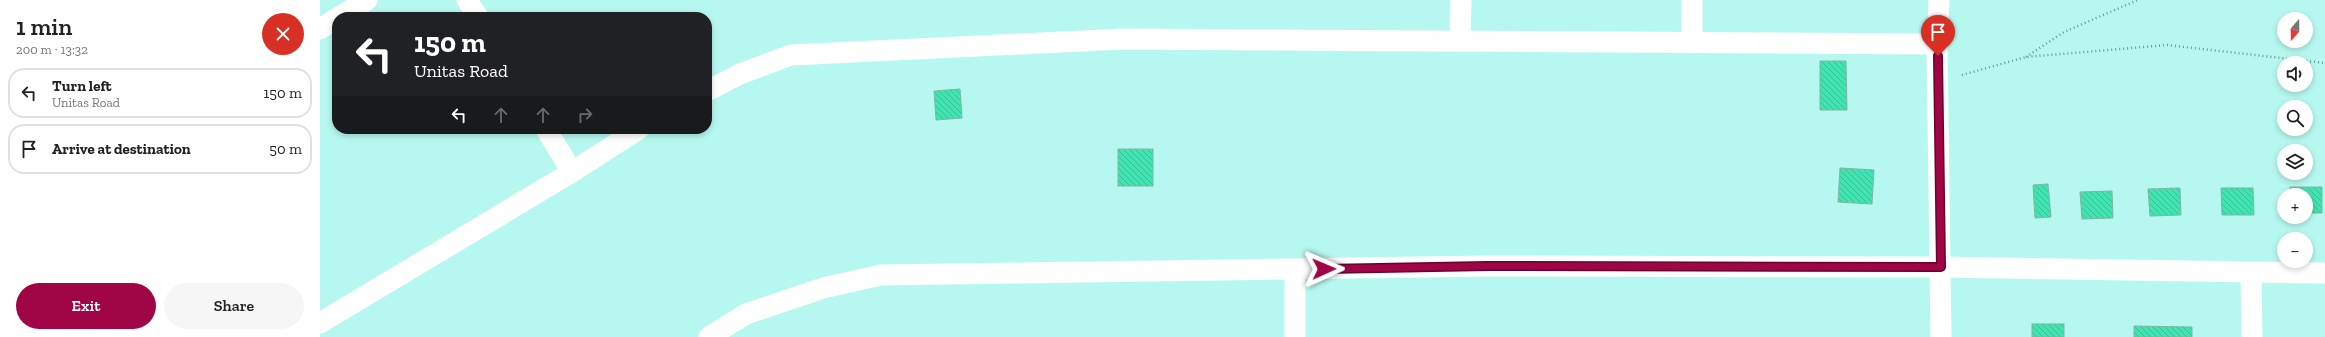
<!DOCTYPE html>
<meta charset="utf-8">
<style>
:root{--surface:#fff;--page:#f6f6f6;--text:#222;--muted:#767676;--line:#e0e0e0;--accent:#a00546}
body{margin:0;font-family:"Zilla Slab",serif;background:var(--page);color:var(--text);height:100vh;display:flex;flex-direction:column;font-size:15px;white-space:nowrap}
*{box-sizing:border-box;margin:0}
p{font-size:13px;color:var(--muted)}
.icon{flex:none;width:22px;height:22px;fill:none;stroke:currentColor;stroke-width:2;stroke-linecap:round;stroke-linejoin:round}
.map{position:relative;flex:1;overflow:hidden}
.side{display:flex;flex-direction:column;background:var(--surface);width:320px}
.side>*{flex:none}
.hud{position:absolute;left:12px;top:12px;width:380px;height:122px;border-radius:16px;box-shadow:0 2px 6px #0003;background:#202124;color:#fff;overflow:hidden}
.needle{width:26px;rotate:200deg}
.controls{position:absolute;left:1957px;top:12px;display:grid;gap:8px}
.controls a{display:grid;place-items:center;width:36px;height:36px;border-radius:50%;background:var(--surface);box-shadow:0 2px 6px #0003;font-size:20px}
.pin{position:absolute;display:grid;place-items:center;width:34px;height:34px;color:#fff;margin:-41px -17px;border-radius:50% 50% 50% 0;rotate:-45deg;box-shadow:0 0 4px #0007}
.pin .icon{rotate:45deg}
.me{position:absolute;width:44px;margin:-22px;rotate:89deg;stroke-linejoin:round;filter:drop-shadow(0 0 3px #0008)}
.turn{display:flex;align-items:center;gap:14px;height:84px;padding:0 16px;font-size:18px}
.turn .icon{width:52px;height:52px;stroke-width:2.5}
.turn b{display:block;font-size:28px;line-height:34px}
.lanes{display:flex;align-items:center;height:38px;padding:0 16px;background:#0003;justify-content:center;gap:20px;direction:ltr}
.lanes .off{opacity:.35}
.round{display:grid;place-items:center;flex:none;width:42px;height:42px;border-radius:21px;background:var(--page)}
.summary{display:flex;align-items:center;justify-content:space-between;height:68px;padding:0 16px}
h1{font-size:24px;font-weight:600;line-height:30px}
.action{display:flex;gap:8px;margin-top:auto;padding:8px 16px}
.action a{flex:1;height:46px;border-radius:24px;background:var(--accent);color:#fff;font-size:16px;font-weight:600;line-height:46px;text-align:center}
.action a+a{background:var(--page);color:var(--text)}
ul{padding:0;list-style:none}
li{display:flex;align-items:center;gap:12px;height:50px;margin:0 8px 6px;padding:0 8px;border:2px solid var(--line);border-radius:16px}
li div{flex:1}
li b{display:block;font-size:15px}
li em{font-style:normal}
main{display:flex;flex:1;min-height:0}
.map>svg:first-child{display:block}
.building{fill:url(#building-back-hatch);stroke:#7fb69f}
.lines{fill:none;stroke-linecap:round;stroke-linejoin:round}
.path{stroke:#6a9b95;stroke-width:2.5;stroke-dasharray:1 3;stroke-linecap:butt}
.minor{stroke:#fff;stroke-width:21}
.route-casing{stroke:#68032e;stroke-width:10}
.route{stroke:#a00546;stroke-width:7}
</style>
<main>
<section class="side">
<div class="summary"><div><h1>1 min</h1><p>200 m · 13:32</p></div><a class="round" style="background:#d93025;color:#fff"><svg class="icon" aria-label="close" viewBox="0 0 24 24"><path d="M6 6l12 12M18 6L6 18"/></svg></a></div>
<ul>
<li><svg class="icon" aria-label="left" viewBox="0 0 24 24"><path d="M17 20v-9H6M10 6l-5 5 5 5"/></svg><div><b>Turn left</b><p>Unitas Road</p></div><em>150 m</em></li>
<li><svg class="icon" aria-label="arrive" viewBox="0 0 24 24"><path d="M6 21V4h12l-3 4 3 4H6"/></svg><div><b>Arrive at destination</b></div><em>50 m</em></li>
</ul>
<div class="action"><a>Exit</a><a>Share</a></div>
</section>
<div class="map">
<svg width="2005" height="337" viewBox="0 0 2005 337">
<defs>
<pattern id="building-back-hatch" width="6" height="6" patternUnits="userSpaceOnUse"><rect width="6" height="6" fill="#3ee5b0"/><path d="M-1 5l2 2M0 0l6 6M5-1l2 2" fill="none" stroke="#35c497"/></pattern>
</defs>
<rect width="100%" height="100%" fill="#b6f8ef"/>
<g class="building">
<polygon points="1500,61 1526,61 1527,110 1500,110"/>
<polygon points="640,89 642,118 616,120 614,91"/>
<rect x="798" y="149" width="35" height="37"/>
<polygon points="1520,168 1554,170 1552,204 1518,202"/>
<polygon points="1728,184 1731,217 1715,218 1713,185"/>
<polygon points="1970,187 2002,187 2002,213 1986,213 1986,195 1970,195"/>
<polygon points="1860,188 1861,215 1830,216 1828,189"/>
<polygon points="1901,188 1933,188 1934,215 1902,215"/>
<polygon points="1792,191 1793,218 1762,219 1760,192"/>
<rect x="1712" y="324" width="32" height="13"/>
<polygon points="1814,326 1872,327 1872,337 1814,337"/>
</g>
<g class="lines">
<g class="path">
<polyline points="1706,57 1744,32 1818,0"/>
<polyline points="1642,75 1706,57 1847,45 2005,63"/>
</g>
<g class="minor">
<polyline points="147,0 158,17"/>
<polyline points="1372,0 1372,42"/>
<polyline points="1619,0 1617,44 1621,337"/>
<polyline points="19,17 47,0"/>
<polyline points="0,29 17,18"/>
<polyline points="1140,41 1141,0"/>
<polyline points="387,91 420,74 471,55 803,39 1617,44"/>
<polyline points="226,129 252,172"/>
<polyline points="975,270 975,337"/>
<polyline points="1931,273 1932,337"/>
<polyline points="0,323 252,172 319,129"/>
<polyline points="389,337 426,314 503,288 561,275 1167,266 1621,267 2005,273"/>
</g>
</g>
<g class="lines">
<defs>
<polyline id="route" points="1004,269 1168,266 1621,267 1618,56"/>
</defs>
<use href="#route" class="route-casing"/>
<use href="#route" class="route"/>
</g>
</svg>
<div class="controls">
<a><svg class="needle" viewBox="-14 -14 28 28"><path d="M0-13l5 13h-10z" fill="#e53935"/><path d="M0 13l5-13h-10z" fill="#767676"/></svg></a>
<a><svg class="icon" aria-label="sound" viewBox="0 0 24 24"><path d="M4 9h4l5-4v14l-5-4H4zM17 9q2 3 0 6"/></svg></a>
<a><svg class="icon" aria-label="search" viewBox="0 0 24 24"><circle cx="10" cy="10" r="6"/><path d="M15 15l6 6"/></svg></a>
<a><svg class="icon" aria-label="layers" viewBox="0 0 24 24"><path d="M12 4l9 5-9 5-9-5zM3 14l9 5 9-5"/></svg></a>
<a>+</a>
<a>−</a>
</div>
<div class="pin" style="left:1618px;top:56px;background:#d93025"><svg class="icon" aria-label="arrive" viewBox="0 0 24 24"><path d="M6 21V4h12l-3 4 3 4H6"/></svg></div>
<svg class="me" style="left:1004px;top:269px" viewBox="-20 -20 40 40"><path d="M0-17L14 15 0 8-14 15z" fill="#a00546" stroke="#fff" stroke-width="4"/></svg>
<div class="hud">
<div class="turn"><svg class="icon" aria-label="left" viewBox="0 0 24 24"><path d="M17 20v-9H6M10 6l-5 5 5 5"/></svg><div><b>150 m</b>Unitas Road</div></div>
<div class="lanes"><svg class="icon" aria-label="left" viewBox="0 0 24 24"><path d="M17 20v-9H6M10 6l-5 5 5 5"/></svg><svg class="icon off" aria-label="ahead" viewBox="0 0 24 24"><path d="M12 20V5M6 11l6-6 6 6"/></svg><svg class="icon off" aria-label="ahead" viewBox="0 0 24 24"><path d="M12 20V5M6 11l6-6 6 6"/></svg><svg class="icon off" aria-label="right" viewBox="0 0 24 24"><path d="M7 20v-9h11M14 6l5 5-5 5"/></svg></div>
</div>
</div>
</main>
